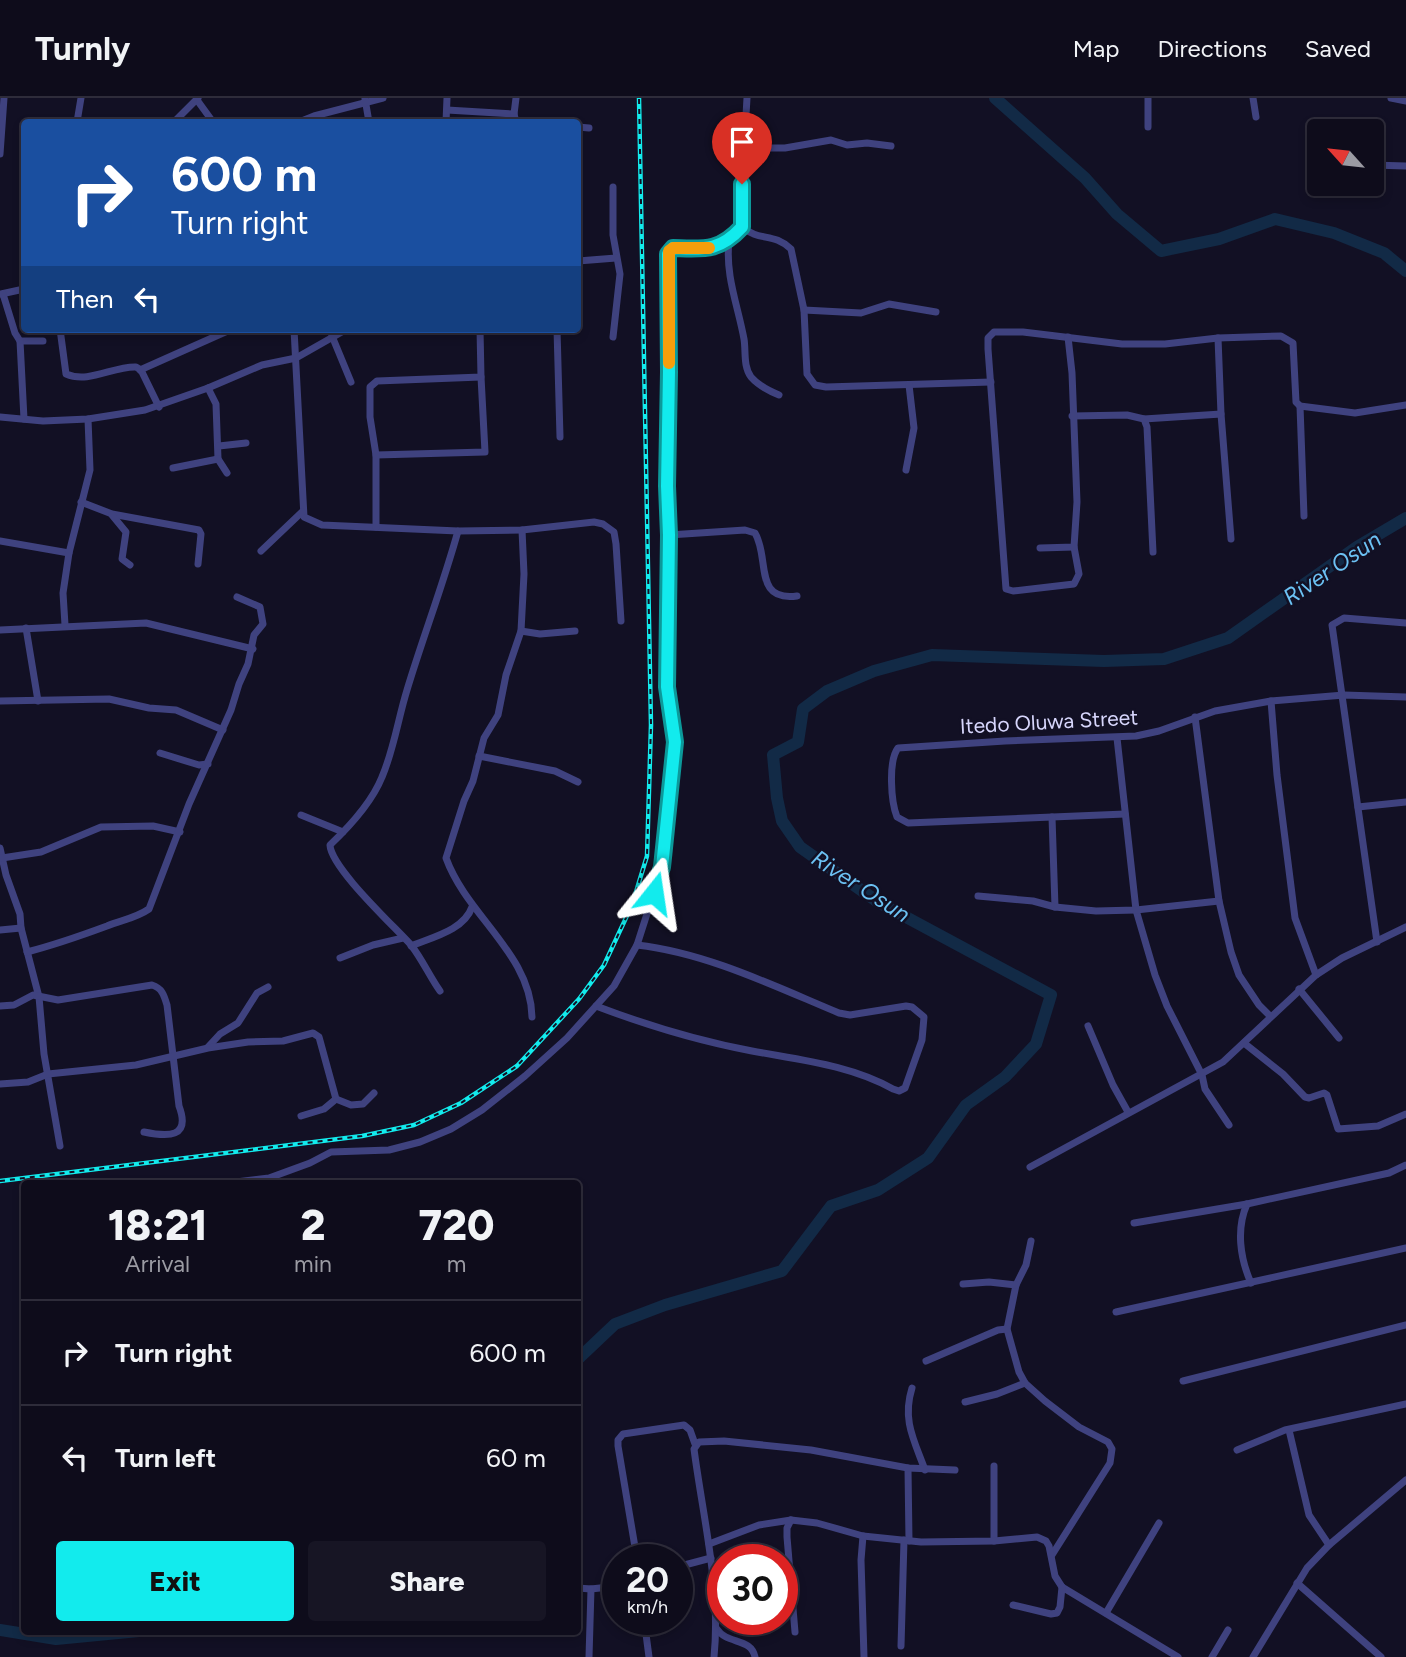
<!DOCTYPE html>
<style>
:root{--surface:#0e0c1b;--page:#171524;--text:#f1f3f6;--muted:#9b9ba3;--line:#2e2c3a;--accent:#12ebed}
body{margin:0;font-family:Figtree,sans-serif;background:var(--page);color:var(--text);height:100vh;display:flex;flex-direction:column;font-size:26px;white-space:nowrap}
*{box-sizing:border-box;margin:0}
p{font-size:23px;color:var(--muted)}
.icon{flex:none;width:38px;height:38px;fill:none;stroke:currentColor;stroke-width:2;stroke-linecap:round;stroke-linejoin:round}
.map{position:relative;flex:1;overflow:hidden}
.details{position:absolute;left:21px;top:1082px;width:560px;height:455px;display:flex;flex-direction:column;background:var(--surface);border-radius:7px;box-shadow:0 4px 10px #0003,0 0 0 2px var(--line)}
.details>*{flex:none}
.hud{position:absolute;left:21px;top:21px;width:560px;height:214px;border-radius:7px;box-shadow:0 4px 10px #0003,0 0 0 2px var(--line);background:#1a4fa0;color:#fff;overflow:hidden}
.needle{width:46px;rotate:297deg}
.controls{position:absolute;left:1307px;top:21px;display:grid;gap:14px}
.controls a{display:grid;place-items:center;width:77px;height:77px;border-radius:7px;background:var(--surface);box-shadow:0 4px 10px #0003,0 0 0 2px var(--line);font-size:35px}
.speed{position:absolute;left:602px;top:1446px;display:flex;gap:14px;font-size:35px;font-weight:700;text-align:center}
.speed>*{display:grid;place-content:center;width:91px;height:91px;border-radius:50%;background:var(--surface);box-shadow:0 4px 10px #0003,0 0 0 2px var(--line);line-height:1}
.speed small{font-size:18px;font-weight:400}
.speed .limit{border:10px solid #d22;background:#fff;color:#111}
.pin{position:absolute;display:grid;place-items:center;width:60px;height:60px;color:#fff;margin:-72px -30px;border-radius:50% 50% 50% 0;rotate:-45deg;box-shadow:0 0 7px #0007}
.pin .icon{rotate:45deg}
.me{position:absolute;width:77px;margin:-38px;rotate:15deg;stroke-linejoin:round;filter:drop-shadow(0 0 5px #0008)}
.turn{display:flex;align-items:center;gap:24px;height:147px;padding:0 35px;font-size:32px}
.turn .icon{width:91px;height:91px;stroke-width:2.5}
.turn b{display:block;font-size:49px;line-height:60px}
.then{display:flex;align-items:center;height:66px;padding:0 35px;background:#0003;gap:14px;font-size:26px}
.eta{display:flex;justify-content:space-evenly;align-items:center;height:119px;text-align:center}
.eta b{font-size:42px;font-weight:800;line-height:49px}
.button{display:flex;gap:14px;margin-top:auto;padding:14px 35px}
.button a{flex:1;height:80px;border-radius:7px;background:var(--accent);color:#111;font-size:28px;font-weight:800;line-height:80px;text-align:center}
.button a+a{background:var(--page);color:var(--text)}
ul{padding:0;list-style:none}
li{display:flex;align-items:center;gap:21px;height:105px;padding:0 35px;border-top:2px solid var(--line)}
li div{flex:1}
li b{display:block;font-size:26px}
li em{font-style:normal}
header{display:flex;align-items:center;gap:42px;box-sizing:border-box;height:98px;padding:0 35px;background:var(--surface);border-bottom:2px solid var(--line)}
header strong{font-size:33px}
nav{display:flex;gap:38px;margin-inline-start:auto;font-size:24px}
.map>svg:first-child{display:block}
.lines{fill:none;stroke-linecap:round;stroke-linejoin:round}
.river{stroke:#122a46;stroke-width:12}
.minor{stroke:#3f427f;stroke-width:7}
.rail-casing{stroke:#12ebed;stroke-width:4.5}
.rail{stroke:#121024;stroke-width:2;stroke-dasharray:5;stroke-linecap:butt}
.route-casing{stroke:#0c999a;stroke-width:18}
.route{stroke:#12ebed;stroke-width:12}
.slow{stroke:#f59e0b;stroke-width:12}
.labels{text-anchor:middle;stroke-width:5;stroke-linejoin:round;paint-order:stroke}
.street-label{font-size:21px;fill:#d7d6fc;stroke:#121024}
.water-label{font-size:23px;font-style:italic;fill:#6cc2f4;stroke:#121024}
</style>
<header>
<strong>Turnly</strong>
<nav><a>Map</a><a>Directions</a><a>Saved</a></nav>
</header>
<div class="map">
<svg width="1406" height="1559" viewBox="0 0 1406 1559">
<rect width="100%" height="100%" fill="#121024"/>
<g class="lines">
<g class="river">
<polyline points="995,0 1085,80 1117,116 1161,153 1219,141 1275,121 1334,135 1384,155 1406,173"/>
<polyline points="578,1261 615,1226 665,1207 782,1173 831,1108 878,1092 928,1060 966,1007 1005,979 1036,946 1051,897 878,804 800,749 782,723 777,700 773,657 798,644 803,611 827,593 874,573 932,557 1104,563 1164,561 1228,540 1357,449 1406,420"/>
<polyline points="0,1532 56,1541 139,1533"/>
</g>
<g class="minor">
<polyline points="1253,0 1256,19"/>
<polyline points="1391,0 1406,3"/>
<polyline points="365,1 369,24"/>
<polyline points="197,2 213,24"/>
<polyline points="447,12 514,16"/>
<polyline points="77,24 81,0"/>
<polyline points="174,24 198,0"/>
<polyline points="299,24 314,18 383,0"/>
<polyline points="446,24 447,0"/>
<polyline points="516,24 514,16 516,0"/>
<polyline points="578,29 589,30"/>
<polyline points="1148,29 1148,0"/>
<polyline points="745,50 785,50 831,42 847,47 867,45 891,48"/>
<polyline points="0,56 4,0"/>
<polyline points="1372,67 1406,68"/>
<polyline points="613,89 613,137 620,176 613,239"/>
<path d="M742 129C760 144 773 134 791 151L804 212 807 276 815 287 826 289 991 284"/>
<path d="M729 143C725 177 738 208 744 241 746 253 743 268 751 279 758 287 769 293 779 297"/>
<polyline points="578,163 616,160"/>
<polyline points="1,196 24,191"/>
<polyline points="3,196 15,235 20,243 43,243"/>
<polyline points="804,212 861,215 889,206 936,214"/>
<path d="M60 231 66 276C89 286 113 268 136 269L141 272 159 309"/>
<polyline points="294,231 304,419 322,427 458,433 522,432 594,424 603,426 614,434 616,446 621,523"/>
<polyline points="557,231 560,339"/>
<polyline points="332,238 351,284"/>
<polyline points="20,243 24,321"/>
<polyline points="140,272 232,231"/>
<polyline points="208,290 216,306 218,361 227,375"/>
<polyline points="1300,308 1304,418"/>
<polyline points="1221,316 1231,441"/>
<polyline points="1072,318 1127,317 1144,321 1147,329 1153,454"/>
<polyline points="0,319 43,323 88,321 145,312 208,290 262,267 296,260 347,231"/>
<polyline points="1144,321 1221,316 1218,240"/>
<polyline points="219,348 246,345"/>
<polyline points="376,357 485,354 481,279"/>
<polyline points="173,370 218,361"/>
<polyline points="906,372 914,330 909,287"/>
<polyline points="81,404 112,416 199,432 201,436 198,466"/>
<polyline points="112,417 126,434 122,461 130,467"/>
<polyline points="376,429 376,357 370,319 370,289 377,283 481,279 480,231"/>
<path d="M522 432 524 476 521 533 506 577 498 617 484 640 473 683 464 703 446 760C467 818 531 856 532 919"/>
<path d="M669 437 745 432 755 435C770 460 753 504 797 498"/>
<polyline points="0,443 69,455"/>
<polyline points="1074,449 1079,476 1074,486 1013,493 1006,491 988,251 988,240 994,234 1023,234 1122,246 1165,246 1218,240 1281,238 1293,245 1296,304 1300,308 1355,315 1406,307"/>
<polyline points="1040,450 1074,449 1077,404 1072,275 1068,239"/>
<polyline points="261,453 302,414"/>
<polyline points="65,527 63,495 69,455 90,372 88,321"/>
<polyline points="26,530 38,603"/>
<polyline points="0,532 146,525 253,551"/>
<polyline points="521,533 540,536 575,533"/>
<polyline points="0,603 109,601 149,610 176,612 223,632"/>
<polyline points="1271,603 1277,677 1295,820 1316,877"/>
<polyline points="1195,619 1219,803 1231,854 1239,877 1259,907 1270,918"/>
<polyline points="1117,640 1136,812 1155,877 1167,908 1202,977 1205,991 1229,1027"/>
<polyline points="160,655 199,667 208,666"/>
<polyline points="479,658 555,673 578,684"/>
<polyline points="1358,709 1406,704"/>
<path d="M1125 716 908 725 897 719C891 704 888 663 898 650L1005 643 1136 638 1159 633 1215 613 1271 603 1344 597 1406 599"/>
<polyline points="301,717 343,734"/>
<polyline points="1052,719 1055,809"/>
<polyline points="0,750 6,777 20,816 21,830 39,899 44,956 60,1048"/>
<polyline points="2,760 41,754 101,729 153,728 180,734"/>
<polyline points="978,798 1033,803 1055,809 1096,813 1136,812 1219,803"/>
<polyline points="0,832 21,830"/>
<polyline points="1377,844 1332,527 1344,520 1406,525"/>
<path d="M411 848C433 839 464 832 472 809"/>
<path d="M27 854C54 847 80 838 107 828 122 822 136 820 149 811L189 706 231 612 239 586 248 566 254 537 263 526 260 509 237 499"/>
<polyline points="340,860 373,847 403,840"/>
<polyline points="1299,891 1339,940"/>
<path d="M440 893C430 879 422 861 411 847 394 828 331 770 330 747 349 729 372 704 382 679 394 651 398 621 407 592 423 539 443 487 458 433"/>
<path d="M0 908 14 907 33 897 58 902 152 887C162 890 164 897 167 907L179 1008C191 1040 168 1039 144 1034"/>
<path d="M596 908C646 927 699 943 752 953 800 962 850 967 893 991L899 993 905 990 922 942 924 919 912 909 906 908 850 917 839 915C774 888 707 855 637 847"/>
<polyline points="1088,928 1113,987 1128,1014"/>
<polyline points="1244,945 1283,976 1305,999 1309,1000 1324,995 1327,997 1338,1031 1378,1028 1406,1016"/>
<polyline points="208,949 220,936 238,925 257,895 268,889"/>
<polyline points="0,986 28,984 48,976 136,967 208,950 248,944 283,943 313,935 319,939 336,1001 351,1007 363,1006 374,995"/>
<polyline points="301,1018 324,1011 336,1001"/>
<polyline points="1030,1069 1223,964 1316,877 1342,860 1406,829"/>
<path d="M228 1085 269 1080 310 1065 331 1054 389 1052 420 1044 451 1031 482 1012 525 978 567 940 614 888 637 847 662 769 675 644 667 589 668 156 673 150C705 151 718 155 742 129V86L747 0"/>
<path d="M1247 1106C1236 1131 1240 1160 1251 1185"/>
<polyline points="1134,1125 1247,1106 1389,1075 1406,1067"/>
<polyline points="1031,1143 1026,1167 1016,1187 1007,1231 1019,1274 1025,1285 1045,1303 1079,1329 1108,1344 1112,1351 1110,1365 1052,1457"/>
<polyline points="963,1186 989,1184 1016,1187"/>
<polyline points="1116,1214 1406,1150"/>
<polyline points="926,1263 998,1232 1007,1231"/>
<polyline points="1183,1283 1406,1227"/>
<path d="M912 1290C902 1322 914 1342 925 1372"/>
<polyline points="965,1304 997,1296 1025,1285"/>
<polyline points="1289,1332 1309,1417 1329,1447"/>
<polyline points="1237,1352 1285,1332 1406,1306"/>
<polyline points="908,1370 909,1443"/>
<polyline points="791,1422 787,1430 787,1439 795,1534"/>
<polyline points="863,1438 861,1462 864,1559"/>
<polyline points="994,1443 994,1368"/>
<polyline points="709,1446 759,1427 791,1422 817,1425 863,1438 921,1444 994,1443 1037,1439 1046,1443 1049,1448 1055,1478 1062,1489 1178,1559"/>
<polyline points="637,1461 618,1348 618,1342 623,1336 684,1327 690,1332 695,1346"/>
<polyline points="677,1469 711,1460"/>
<polyline points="1297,1485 1381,1559"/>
<polyline points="578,1490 591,1491"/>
<polyline points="1013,1507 1051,1516 1057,1515 1060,1509 1062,1489"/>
<polyline points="1106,1515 1159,1425"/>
<polyline points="644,1521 649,1559"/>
<path d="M717 1531C727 1547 751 1539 755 1559"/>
<polyline points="901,1548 904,1442"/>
<polyline points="589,1559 591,1491 618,1488"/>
<path d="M714 1559C721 1490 703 1420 694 1351L699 1344 724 1343 811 1352 908 1370 955 1372"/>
<polyline points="1212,1559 1228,1532"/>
<polyline points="1253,1559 1307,1470 1329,1447 1406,1382"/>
</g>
<defs>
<polyline id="rail" points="0,1083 362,1038 414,1027 461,1005 517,968 579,901 604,867 632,807 647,758 651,627 639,0"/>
</defs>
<use href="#rail" class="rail-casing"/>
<use href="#rail" class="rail"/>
</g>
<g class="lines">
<defs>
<path id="route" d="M654 795 662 769 675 644 667 589 669 437 667 388 669 274 668 156 673 150C704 151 719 154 742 129V86"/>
</defs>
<use href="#route" class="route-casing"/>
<use href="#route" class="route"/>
<polyline class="slow" points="669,265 669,153 673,150 709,150"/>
</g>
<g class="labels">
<g class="street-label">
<text transform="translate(1049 624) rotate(-3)" y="7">Itedo Oluwa Street</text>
</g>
<g class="water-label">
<text transform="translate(1332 470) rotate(-34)" y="8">River Osun</text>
<text transform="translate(861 788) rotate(33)" y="8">River Osun</text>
</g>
</g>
</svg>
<div class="controls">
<a><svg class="needle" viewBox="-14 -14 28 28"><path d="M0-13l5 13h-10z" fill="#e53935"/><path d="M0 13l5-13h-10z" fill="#9b9ba3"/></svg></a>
</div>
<div class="speed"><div>20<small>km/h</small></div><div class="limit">30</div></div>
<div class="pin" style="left:742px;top:86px;background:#d93025"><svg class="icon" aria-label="arrive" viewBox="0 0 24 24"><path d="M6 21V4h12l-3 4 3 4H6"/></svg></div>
<svg class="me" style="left:654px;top:795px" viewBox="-20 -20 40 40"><path d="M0-17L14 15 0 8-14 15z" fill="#12ebed" stroke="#fff" stroke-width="4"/></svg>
<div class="hud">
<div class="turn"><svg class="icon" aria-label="right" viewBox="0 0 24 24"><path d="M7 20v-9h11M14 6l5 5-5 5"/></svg><div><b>600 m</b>Turn right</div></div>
<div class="then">Then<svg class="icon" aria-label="left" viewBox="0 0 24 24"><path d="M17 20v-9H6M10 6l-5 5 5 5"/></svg></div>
</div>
<section class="details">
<div class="eta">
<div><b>18:21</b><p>Arrival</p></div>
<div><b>2</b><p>min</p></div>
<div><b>720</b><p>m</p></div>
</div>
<ul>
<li><svg class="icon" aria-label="right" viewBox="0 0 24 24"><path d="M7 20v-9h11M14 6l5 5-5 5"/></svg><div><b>Turn right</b></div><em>600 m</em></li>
<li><svg class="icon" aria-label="left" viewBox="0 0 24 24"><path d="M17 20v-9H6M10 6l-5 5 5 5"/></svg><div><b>Turn left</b></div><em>60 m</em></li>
</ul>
<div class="button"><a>Exit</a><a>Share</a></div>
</section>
</div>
